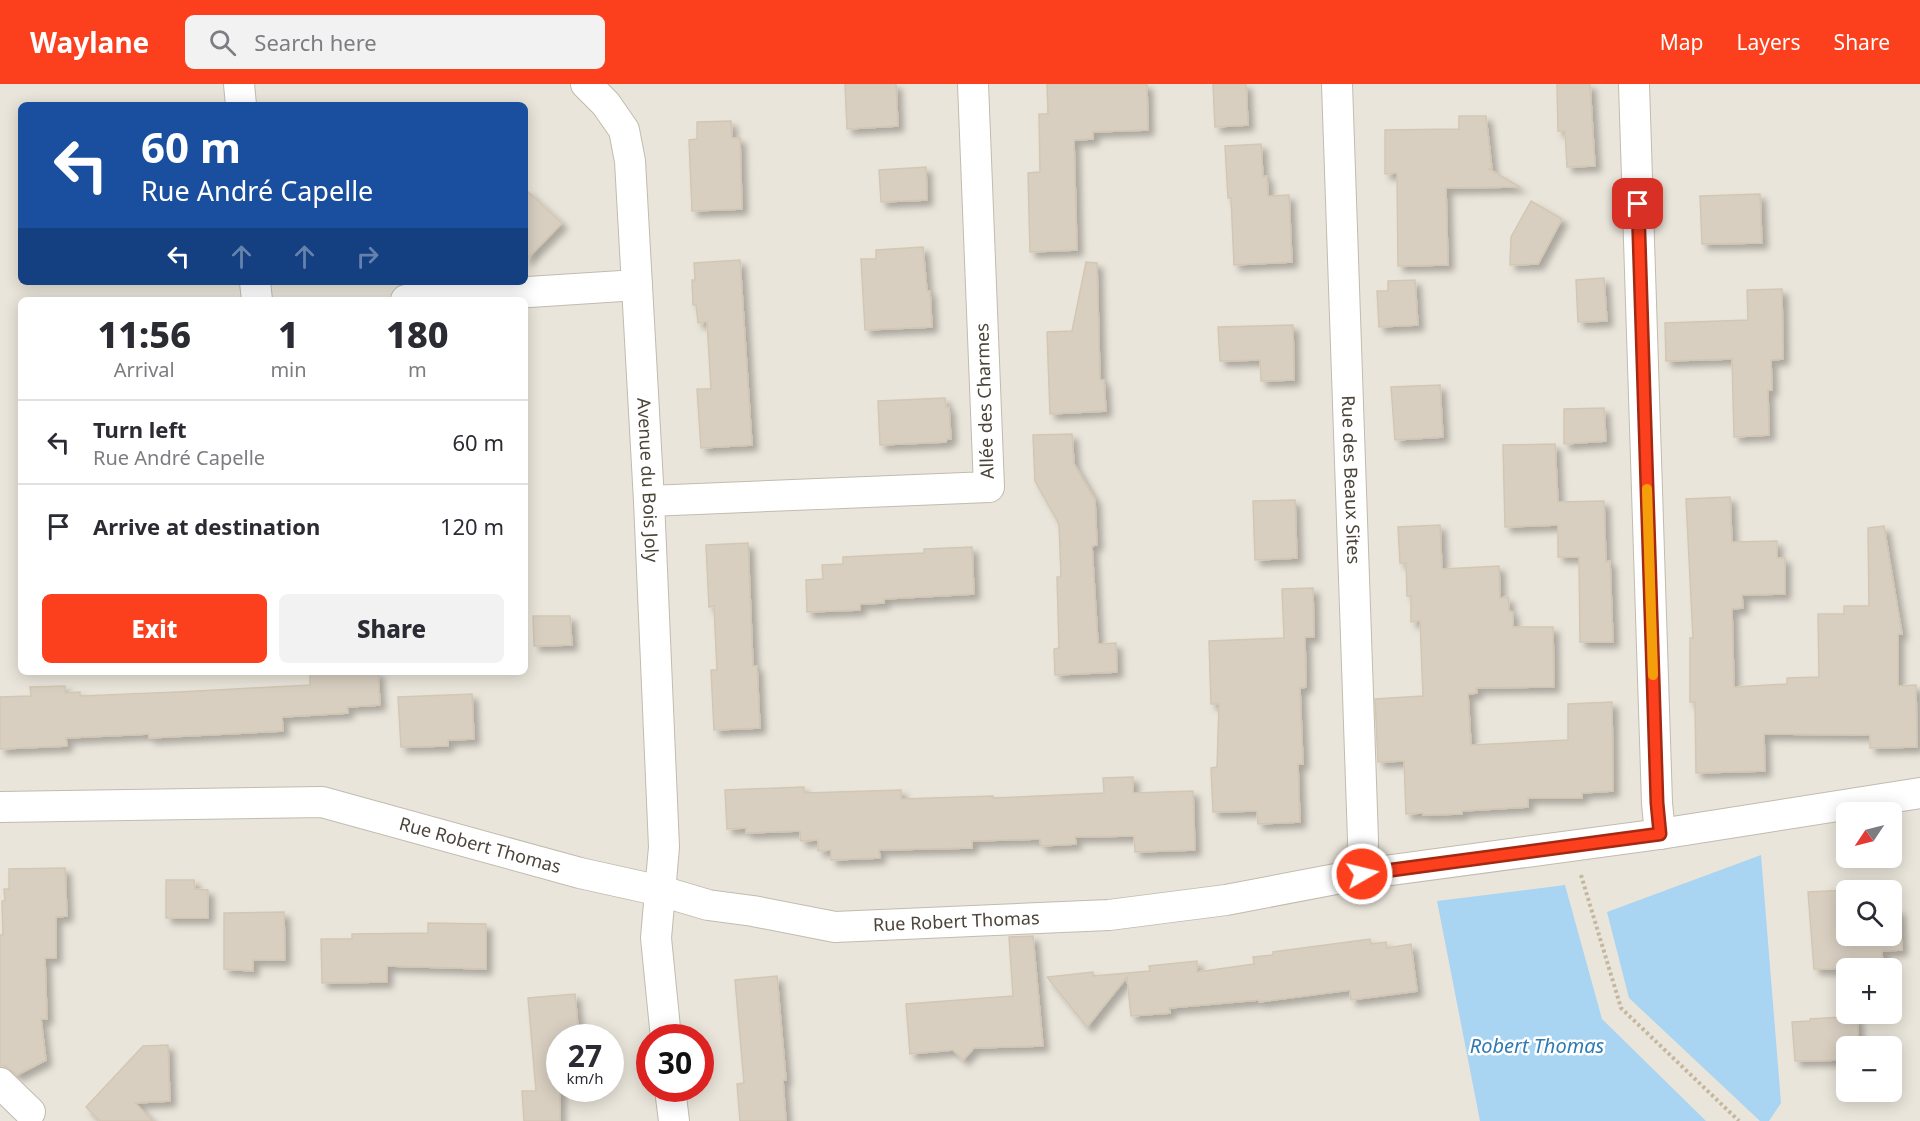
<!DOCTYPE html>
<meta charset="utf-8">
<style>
:root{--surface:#fff;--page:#f2f2f3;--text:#2b2b33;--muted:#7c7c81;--line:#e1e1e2;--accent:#fc3f1d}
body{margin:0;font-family:"Noto Sans",sans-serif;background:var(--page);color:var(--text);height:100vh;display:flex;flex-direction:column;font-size:22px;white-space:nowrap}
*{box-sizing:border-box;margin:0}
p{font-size:20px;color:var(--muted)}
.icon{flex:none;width:33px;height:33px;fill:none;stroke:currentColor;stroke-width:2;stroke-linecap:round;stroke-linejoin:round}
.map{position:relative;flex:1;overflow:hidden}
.side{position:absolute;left:18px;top:213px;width:510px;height:378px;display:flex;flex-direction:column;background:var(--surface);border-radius:9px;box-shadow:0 3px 15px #0003}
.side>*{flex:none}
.banner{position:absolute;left:18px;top:18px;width:510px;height:183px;border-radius:9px;box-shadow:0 3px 15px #0003;background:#1a4fa0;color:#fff;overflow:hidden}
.needle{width:39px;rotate:235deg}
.tools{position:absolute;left:1836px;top:718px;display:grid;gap:12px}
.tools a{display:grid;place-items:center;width:66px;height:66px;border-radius:9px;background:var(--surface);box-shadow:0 3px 15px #0003;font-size:30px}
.speed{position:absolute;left:546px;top:940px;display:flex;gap:12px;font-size:30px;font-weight:700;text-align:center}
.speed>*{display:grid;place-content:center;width:78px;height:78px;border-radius:50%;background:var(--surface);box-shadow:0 3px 15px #0003;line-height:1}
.speed small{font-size:15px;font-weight:400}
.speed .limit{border:9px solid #d22;background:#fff;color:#111}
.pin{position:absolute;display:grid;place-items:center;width:51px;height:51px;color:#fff;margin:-26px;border-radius:12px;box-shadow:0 3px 9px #0006}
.me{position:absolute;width:66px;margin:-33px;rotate:82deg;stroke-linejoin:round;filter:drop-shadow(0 0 4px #0008)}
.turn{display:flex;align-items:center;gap:21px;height:126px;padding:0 24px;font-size:27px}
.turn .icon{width:78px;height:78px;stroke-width:2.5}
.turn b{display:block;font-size:42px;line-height:51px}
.lanes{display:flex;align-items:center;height:57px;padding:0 24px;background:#0003;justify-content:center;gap:30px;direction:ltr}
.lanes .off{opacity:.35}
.eta{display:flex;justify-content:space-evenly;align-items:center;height:102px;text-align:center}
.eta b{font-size:36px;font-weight:800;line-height:42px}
.cta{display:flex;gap:12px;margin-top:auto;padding:12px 24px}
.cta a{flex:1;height:69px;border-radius:9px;background:var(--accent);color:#fff;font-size:24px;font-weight:800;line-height:69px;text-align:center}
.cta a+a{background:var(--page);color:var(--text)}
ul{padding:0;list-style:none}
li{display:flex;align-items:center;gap:18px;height:84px;padding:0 24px;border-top:2px solid var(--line)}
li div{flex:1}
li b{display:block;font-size:22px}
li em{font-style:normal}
header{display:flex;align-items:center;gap:36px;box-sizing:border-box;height:84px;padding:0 30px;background:var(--accent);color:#fff}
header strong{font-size:28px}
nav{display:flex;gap:33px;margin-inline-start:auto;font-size:21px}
.search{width:420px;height:54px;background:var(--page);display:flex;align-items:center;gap:15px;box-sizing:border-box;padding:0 21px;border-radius:9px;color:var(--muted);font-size:22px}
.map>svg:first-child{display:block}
.residential{fill:#eae5da;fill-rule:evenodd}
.water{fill:#a9d4f2}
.building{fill:#d8cfc1;stroke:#d3c7b4;stroke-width:1.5;filter:url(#shadow)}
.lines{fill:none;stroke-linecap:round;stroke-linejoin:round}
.street-casing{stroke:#c2bbae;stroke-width:32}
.path{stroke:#c4b79f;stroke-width:4;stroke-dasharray:3 3;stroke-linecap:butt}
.street{stroke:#fff;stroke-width:30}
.route-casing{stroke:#a42913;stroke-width:15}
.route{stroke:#fc3f1d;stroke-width:10}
.slow{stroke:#f59e0b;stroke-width:10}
.labels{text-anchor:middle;stroke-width:5;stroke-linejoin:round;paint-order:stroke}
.street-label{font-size:18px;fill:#4b4439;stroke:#fff}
.water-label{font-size:20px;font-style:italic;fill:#2e7ab2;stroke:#fff}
</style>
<header>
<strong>Waylane</strong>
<div class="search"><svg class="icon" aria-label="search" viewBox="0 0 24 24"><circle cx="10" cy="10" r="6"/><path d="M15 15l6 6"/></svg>Search here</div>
<nav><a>Map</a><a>Layers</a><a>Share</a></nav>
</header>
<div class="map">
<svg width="1920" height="1037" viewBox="0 0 1920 1037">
<defs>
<filter id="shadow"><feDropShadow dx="5.5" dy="5.5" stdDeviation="3" flood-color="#0004"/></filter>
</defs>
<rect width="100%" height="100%" fill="#f6f3ec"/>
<path class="residential" d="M0 0H1920V1037H0ZM21 21H525V198H21ZM21 216H525V588H21ZM1846 729H1892V774H1846ZM1846 807H1892V852H1846ZM1846 885H1892V930H1846ZM560 954H610V1005H560ZM650 954H700V1005H650ZM1846 963H1892V1008H1846Z"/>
<g class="water">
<polygon points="1761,771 1781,1019 1769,1037 1760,1037 1629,914 1607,828"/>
<polygon points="1565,801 1602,935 1706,1037 1480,1037 1437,817"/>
</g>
<g class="building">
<polygon points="845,0 896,0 898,42 847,45"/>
<polygon points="1047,0 1147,0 1148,46 1093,48 1093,55 1074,56 1077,166 1030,168 1028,89 1040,88 1039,30 1048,30"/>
<polygon points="1213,0 1246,0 1248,41 1215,43"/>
<polygon points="1557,0 1590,0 1595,82 1567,83 1565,47 1558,47"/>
<polygon points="1459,32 1486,32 1492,85 1489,85 1520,103 1446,104 1448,181 1398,182 1397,89 1385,90 1385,46 1459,45"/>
<polygon points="731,37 732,54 740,54 742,125 692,127 689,56 697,55 697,38"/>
<polygon points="1261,60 1263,93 1267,92 1268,112 1289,111 1292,178 1234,181 1231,114 1228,114 1225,62"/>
<polygon points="926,83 927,116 881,118 879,86"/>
<polygon points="525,105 562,139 525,177"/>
<polygon points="1760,110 1762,159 1702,160 1700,112"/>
<polygon points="1531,117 1562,135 1538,180 1510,181 1511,153"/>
<polygon points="923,163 927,207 930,207 932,243 865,246 861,175 876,175 876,166"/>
<polygon points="740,176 752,361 701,364 697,305 711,305 707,238 698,239 696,221 693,221 692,196 695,196 694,179"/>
<polygon points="1086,178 1097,179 1100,296 1104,296 1106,327 1050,330 1047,248 1072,247"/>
<polygon points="1604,194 1607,237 1578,238 1576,196"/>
<polygon points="1415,196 1418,241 1379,243 1377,207 1388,207 1388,197"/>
<polygon points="1782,205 1783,275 1771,276 1772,306 1768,306 1769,351 1734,353 1732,275 1666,277 1665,239 1748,236 1747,206"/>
<polygon points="1293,241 1294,296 1261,297 1260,276 1220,277 1218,243"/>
<polygon points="1440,301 1443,353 1395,356 1391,303"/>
<polygon points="945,314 946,323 949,323 951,355 947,355 946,358 880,361 878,317"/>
<polygon points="1604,324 1606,357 1564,360 1564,325"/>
<polygon points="1072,350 1074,380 1095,416 1097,461 1092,462 1098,560 1116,559 1117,588 1055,591 1054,565 1059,564 1057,493 1061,493 1059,440 1035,397 1033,351"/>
<polygon points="1555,360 1558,418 1604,417 1606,478 1610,477 1613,558 1580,558 1579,473 1558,473 1558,441 1505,443 1503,361"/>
<polygon points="1730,413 1732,458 1777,457 1777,474 1785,474 1785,510 1742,511 1743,524 1732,525 1734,603 1787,600 1787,594 1819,593 1818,530 1844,530 1844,522 1869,522 1868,444 1884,442 1902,550 1898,550 1898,602 1916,601 1917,663 1870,664 1870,651 1764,650 1765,687 1696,689 1695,618 1690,618 1690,554 1693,554 1686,415"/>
<polygon points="1295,416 1297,474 1255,476 1253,417"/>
<polygon points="1440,441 1442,485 1499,482 1500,514 1508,513 1509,527 1513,528 1513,543 1553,543 1554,603 1476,604 1477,609 1468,610 1471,661 1568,656 1568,620 1612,618 1613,707 1582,709 1582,714 1528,714 1528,723 1462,727 1462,730 1423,731 1423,729 1406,730 1404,677 1378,678 1375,615 1423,612 1420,537 1411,538 1411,512 1407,512 1406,479 1400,479 1398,443"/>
<polygon points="748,459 753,582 757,582 760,644 714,646 711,586 717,586 714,522 709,523 706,461"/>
<polygon points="972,463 974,510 884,515 884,519 860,520 860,526 807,528 806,496 823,495 822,481 843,480 843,473 924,469 924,465"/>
<polygon points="1313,504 1314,553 1305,553 1306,603 1300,604 1303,680 1298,680 1300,738 1258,740 1257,727 1213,728 1211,684 1217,683 1219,620 1211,620 1209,557 1284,554 1282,505"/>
<polygon points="533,532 570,532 572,561 534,562"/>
<polygon points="310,588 378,588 380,621 347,623 348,629 282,633 283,647 149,654 149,650 66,654 67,662 0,665 0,613 31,612 30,603 65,602 65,609 80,608 80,612 179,608 310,601"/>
<polygon points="472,610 474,655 448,656 448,662 401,663 398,613"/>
<polygon points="1133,693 1133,709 1193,707 1195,766 1135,768 1134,752 1075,753 1076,760 1041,762 1040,755 972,757 972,764 879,766 880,774 831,776 831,766 818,767 818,756 801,757 800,747 746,749 746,744 727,745 725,706 804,703 804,709 901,706 901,715 993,712 994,714 1104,709 1103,694"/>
<polygon points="65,784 67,832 56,833 56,874 45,874 47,935 41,935 46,976 17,991 5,982 0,982 0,851 3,851 2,817 5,817 4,805 9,805 9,785"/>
<polygon points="166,796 194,796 195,805 208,806 208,834 166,834"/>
<polygon points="1849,806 1846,807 1846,852 1892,852 1892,826 1899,825 1902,866 1882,867 1883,885 1814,885 1808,808"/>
<polygon points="284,828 285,876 253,876 253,887 224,885 224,829"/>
<polygon points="428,839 486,840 486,885 387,882 387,898 322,899 321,855 352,855 352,850 428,849"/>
<polygon points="1033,852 1043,962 974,964 963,976 953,966 910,970 906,920 1013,912 1009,853"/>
<polygon points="1370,855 1371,860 1386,858 1387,864 1411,860 1417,907 1351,916 1350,906 1259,918 1259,916 1169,924 1170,929 1131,932 1127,893 1087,943 1047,893 1093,888 1093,892 1150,887 1149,882 1197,877 1197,888 1254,880 1253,873 1273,871 1273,868"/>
<polygon points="777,892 786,996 783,996 786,1037 740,1037 737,1000 744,999 735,896"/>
<polygon points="575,910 579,954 560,954 560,1037 524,1037 522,1007 536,1007 528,914"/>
<polygon points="1857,932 1859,963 1846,963 1846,976 1795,977 1792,938 1810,937 1810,935"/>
<polygon points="168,961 170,1017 135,1019 153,1037 100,1037 86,1023 143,962"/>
</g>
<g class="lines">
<defs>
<g id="street">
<polyline points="239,0 241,21"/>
<path id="s1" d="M586 0 606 20 624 46 630 77 649 417 664 763 656 854 666 954"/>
<path id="s2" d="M1337 0 1363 756 1362 790"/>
<polyline points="1634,0 1657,719 1660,750"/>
<polyline points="255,198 257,216"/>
<polyline points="406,216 637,201"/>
<polyline points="649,417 989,403 973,0"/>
<path id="s3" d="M0 723 322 718 580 789 661 807 708 821 753 827 835 843 1109 831 1226 816 1362 790 1660 750 1920 709"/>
<polyline points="0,999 30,1028"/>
<polyline points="670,1005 674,1037"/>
</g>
</defs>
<use href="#street" class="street-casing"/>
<polyline class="path" points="1581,791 1621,924 1739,1037"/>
<use href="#street" class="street"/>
</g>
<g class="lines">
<defs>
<polyline id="route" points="1362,790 1660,750 1657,719 1638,120"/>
</defs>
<use href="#route" class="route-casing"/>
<use href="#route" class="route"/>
<polyline class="slow" points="1647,405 1653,591"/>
</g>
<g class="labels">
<g class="street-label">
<text transform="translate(985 317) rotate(-92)" y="6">Allée des Charmes</text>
<text dy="6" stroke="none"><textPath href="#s2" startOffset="396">Rue des Beaux Sites</textPath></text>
<text dy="6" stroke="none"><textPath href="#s1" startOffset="411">Avenue du Bois Joly</textPath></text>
<text dy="6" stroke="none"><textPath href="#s3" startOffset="486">Rue Robert Thomas</textPath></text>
<text dy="6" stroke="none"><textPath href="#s3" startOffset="972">Rue Robert Thomas</textPath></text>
</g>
<g class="water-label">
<text x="1537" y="969">Robert Thomas</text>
</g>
</g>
</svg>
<div class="tools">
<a><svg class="needle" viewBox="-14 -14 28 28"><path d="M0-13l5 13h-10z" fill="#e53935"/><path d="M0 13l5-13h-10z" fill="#7c7c81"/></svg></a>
<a><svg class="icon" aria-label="search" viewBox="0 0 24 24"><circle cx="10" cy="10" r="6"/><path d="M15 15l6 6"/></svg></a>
<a>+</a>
<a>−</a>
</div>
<div class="speed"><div>27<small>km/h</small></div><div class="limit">30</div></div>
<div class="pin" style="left:1638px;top:120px;background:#d93025"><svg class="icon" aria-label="arrive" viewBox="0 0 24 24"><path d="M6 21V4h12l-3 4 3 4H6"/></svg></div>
<svg class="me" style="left:1362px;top:790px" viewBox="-20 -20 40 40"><circle r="17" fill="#fc3f1d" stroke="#fff" stroke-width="3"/><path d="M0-11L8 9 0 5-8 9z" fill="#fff"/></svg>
<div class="banner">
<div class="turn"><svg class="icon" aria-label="left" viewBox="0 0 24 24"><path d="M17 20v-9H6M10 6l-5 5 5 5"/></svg><div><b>60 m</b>Rue André Capelle</div></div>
<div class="lanes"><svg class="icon" aria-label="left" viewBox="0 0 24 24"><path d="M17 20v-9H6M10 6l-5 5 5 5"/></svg><svg class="icon off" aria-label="ahead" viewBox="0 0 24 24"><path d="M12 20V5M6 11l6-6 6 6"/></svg><svg class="icon off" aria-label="ahead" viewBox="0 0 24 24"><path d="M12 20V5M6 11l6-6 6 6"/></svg><svg class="icon off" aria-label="right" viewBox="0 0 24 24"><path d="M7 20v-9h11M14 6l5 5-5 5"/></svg></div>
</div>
<section class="side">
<div class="eta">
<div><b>11:56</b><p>Arrival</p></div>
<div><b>1</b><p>min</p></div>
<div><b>180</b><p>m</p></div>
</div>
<ul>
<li><svg class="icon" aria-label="left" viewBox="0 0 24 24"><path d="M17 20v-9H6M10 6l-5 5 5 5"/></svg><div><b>Turn left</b><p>Rue André Capelle</p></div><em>60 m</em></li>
<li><svg class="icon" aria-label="arrive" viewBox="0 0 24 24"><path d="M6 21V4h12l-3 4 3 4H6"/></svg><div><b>Arrive at destination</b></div><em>120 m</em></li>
</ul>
<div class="cta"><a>Exit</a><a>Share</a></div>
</section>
</div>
